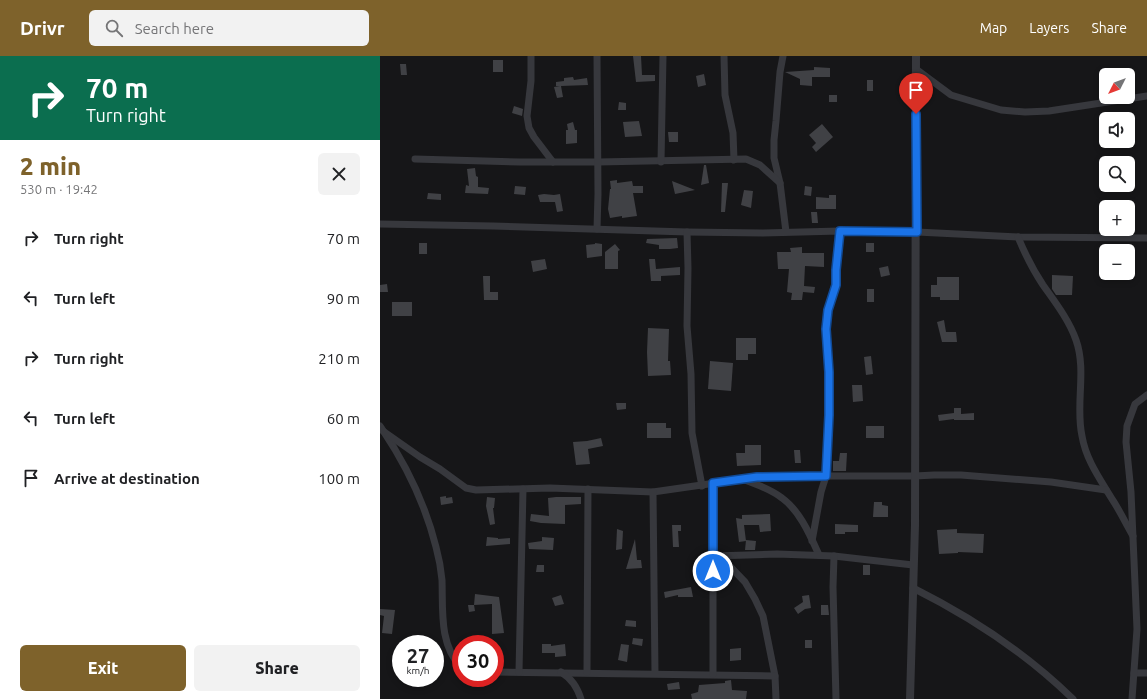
<!DOCTYPE html>
<meta charset="utf-8">
<style>
:root{--surface:#fff;--page:#f2f2f2;--text:#202124;--muted:#757577;--accent:#7e622b}
body{margin:0;font-family:Ubuntu,sans-serif;background:var(--page);color:var(--text);height:100vh;display:flex;flex-direction:column;font-size:15px;white-space:nowrap}
*{box-sizing:border-box;margin:0}
p{font-size:13px;color:var(--muted)}
.icon{flex:none;width:22px;height:22px;fill:none;stroke:currentColor;stroke-width:2;stroke-linecap:round;stroke-linejoin:round}
.map{position:relative;flex:1;overflow:hidden}
.side{display:flex;flex-direction:column;background:var(--surface);width:380px}
.side>*{flex:none}
.top-card{background:#0b6e4f;color:#fff;overflow:hidden}
.needle{width:26px;rotate:228deg}
.fabs{position:absolute;left:719px;top:12px;display:grid;gap:8px}
.fabs a{display:grid;place-items:center;width:36px;height:36px;border-radius:6px;background:var(--surface);box-shadow:0 2px 6px #0003;font-size:20px}
.speed{position:absolute;left:12px;top:579px;display:flex;gap:8px;font-size:20px;font-weight:700;text-align:center}
.speed>*{display:grid;place-content:center;width:52px;height:52px;border-radius:50%;background:var(--surface);box-shadow:0 2px 6px #0003;line-height:1}
.speed small{font-size:10px;font-weight:400}
.speed .limit{border:6px solid #d22;background:#fff;color:#111}
.pin{position:absolute;display:grid;place-items:center;width:34px;height:34px;color:#fff;margin:-41px -17px;border-radius:50% 50% 50% 0;rotate:-45deg;box-shadow:0 0 4px #0007}
.pin .icon{rotate:45deg}
.me{position:absolute;width:44px;margin:-22px;rotate:0deg;stroke-linejoin:round;filter:drop-shadow(0 0 3px #0008)}
.turn{display:flex;align-items:center;gap:14px;height:84px;padding:0 20px;font-size:18px}
.turn .icon{width:52px;height:52px;stroke-width:2.5}
.turn b{display:block;font-size:28px;line-height:34px}
.round{display:grid;place-items:center;flex:none;width:42px;height:42px;border-radius:6px;background:var(--page)}
.overview{display:flex;align-items:center;justify-content:space-between;height:68px;padding:0 20px}
h1{font-size:24px;font-weight:800;line-height:30px;color:var(--accent)}
.primary-button{display:flex;gap:8px;margin-top:auto;padding:8px 20px}
.primary-button a{flex:1;height:46px;border-radius:6px;background:var(--accent);color:#fff;font-size:16px;font-weight:800;line-height:46px;text-align:center}
.primary-button a+a{background:var(--page);color:var(--text)}
ul{padding:0;list-style:none}
li{display:flex;align-items:center;gap:12px;height:60px;padding:0 20px}
li div{flex:1}
li b{display:block;font-size:15px}
li em{font-style:normal}
header{display:flex;align-items:center;gap:24px;box-sizing:border-box;height:56px;padding:0 20px;background:var(--accent);color:#fff}
header strong{font-size:19px}
nav{display:flex;gap:22px;margin-inline-start:auto;font-size:14px}
.search{width:280px;height:36px;background:var(--page);display:flex;align-items:center;gap:10px;box-sizing:border-box;padding:0 14px;border-radius:6px;color:var(--muted);font-size:15px}
main{display:flex;flex:1;min-height:0}
.map>svg:first-child{display:block}
.building{fill:#404145}
.lines{fill:none;stroke-linecap:round;stroke-linejoin:round}
.minor{stroke:#37383d;stroke-width:7}
.tertiary{stroke:#37383d;stroke-width:8}
.route-casing{stroke:#114b97;stroke-width:10}
.route{stroke:#1a73e8;stroke-width:7}
</style>
<header>
<strong>Drivr</strong>
<div class="search"><svg class="icon" aria-label="search" viewBox="0 0 24 24"><circle cx="10" cy="10" r="6"/><path d="M15 15l6 6"/></svg>Search here</div>
<nav><a>Map</a><a>Layers</a><a>Share</a></nav>
</header>
<main>
<section class="side">
<div class="top-card">
<div class="turn"><svg class="icon" aria-label="right" viewBox="0 0 24 24"><path d="M7 20v-9h11M14 6l5 5-5 5"/></svg><div><b>70 m</b>Turn right</div></div>
</div>
<div class="overview"><div><h1>2 min</h1><p>530 m · 19:42</p></div><a class="round"><svg class="icon" aria-label="close" viewBox="0 0 24 24"><path d="M6 6l12 12M18 6L6 18"/></svg></a></div>
<ul>
<li><svg class="icon" aria-label="right" viewBox="0 0 24 24"><path d="M7 20v-9h11M14 6l5 5-5 5"/></svg><div><b>Turn right</b></div><em>70 m</em></li>
<li><svg class="icon" aria-label="left" viewBox="0 0 24 24"><path d="M17 20v-9H6M10 6l-5 5 5 5"/></svg><div><b>Turn left</b></div><em>90 m</em></li>
<li><svg class="icon" aria-label="right" viewBox="0 0 24 24"><path d="M7 20v-9h11M14 6l5 5-5 5"/></svg><div><b>Turn right</b></div><em>210 m</em></li>
<li><svg class="icon" aria-label="left" viewBox="0 0 24 24"><path d="M17 20v-9H6M10 6l-5 5 5 5"/></svg><div><b>Turn left</b></div><em>60 m</em></li>
<li><svg class="icon" aria-label="arrive" viewBox="0 0 24 24"><path d="M6 21V4h12l-3 4 3 4H6"/></svg><div><b>Arrive at destination</b></div><em>100 m</em></li>
</ul>
<div class="primary-button"><a>Exit</a><a>Share</a></div>
</section>
<div class="map">
<svg width="767" height="643" viewBox="0 0 767 643">
<rect width="100%" height="100%" fill="#161618"/>
<g class="building">
<polygon points="253,0 261,0 262,19 275,19 275,25 256,26"/>
<rect x="113" y="4" width="10" height="12"/>
<polygon points="20,8 26,8 27,19 21,19"/>
<polygon points="434,11 450,12 450,21 432,21 432,30 420,29 420,23 405,16 434,14"/>
<polygon points="324,18 326,29 318,31 316,20"/>
<polygon points="193,21 194,24 207,22 208,29 181,30 183,41 177,42 174,31 180,30 176,30 176,26 184,25 184,22"/>
<rect x="487" y="24" width="6" height="11"/>
<rect x="449" y="39" width="8" height="7"/>
<polygon points="239,46 246,47 246,54 238,54"/>
<polygon points="134,50 143,53 142,60 132,57"/>
<polygon points="259,65 262,80 245,81 243,66"/>
<polygon points="193,66 195,74 197,74 197,87 186,88 186,74 188,74 187,68"/>
<polygon points="442,68 453,81 436,96 432,91 436,87 429,79"/>
<polygon points="288,76 298,76 298,86 289,86"/>
<polygon points="324,109 326,109 329,127 321,129"/>
<polygon points="95,112 96,120 98,121 98,131 109,132 108,138 85,137 86,129 89,130 87,113"/>
<polygon points="237,124 237,127 252,125 253,130 263,130 263,137 253,137 257,160 242,162 242,160 230,162 228,153 230,133 231,133 230,125"/>
<polygon points="292,125 315,134 295,138"/>
<polygon points="342,127 348,127 345,156 341,156"/>
<polygon points="135,130 146,131 145,139 134,138"/>
<polygon points="425,130 432,131 431,140 424,139"/>
<polygon points="364,134 373,135 371,152 361,149"/>
<polygon points="48,137 61,138 61,144 47,143"/>
<polygon points="164,138 174,139 180,138 183,155 177,156 175,146 160,146 158,139"/>
<polygon points="449,139 456,139 456,153 436,153 436,141 449,142"/>
<polygon points="431,156 437,156 438,167 432,167"/>
<polygon points="297,182 298,192 290,193 279,193 279,189 266,187 267,183"/>
<rect x="39" y="187" width="8" height="11"/>
<polygon points="215,187 222,188 222,200 207,202 206,189 215,188"/>
<rect x="486" y="187" width="8" height="9"/>
<polygon points="235,188 240,194 238,195 238,213 225,213 225,196"/>
<polygon points="422,191 422,197 444,197 444,211 425,210 424,230 435,231 434,237 423,236 422,244 411,244 412,237 407,236 409,213 398,213 397,196 411,196 410,192"/>
<polygon points="165,203 167,213 153,216 151,205"/>
<polygon points="269,203 275,203 276,213 300,211 300,219 281,220 281,225 271,225"/>
<polygon points="508,210 510,219 501,221 499,212"/>
<polygon points="672,219 693,220 692,239 676,239 672,233"/>
<polygon points="103,220 110,220 110,236 118,236 118,244 104,244"/>
<polygon points="557,221 579,221 579,244 560,244 560,241 551,241 551,229 557,229"/>
<polygon points="7,228 8,236 0,236 0,229"/>
<rect x="487" y="233" width="7" height="13"/>
<rect x="12" y="246" width="20" height="14"/>
<polygon points="564,264 566,276 576,276 577,286 562,286 557,266"/>
<polygon points="268,272 289,273 288,305 290,305 291,319 268,320 267,296"/>
<polygon points="356,282 376,282 376,298 368,298 368,304 356,304"/>
<polygon points="491,300 493,318 486,319 484,301"/>
<polygon points="330,305 353,307 351,335 328,333"/>
<polygon points="472,329 482,329 483,345 473,346"/>
<polygon points="236,347 246,347 246,353 237,354"/>
<polygon points="574,352 581,352 581,358 594,357 594,364 574,364 574,363 559,365 558,359 574,357"/>
<polygon points="267,367 286,367 286,372 291,372 291,382 267,382"/>
<rect x="486" y="370" width="18" height="12"/>
<polygon points="221,382 223,390 208,393 210,408 196,409 193,386 207,385"/>
<polygon points="365,389 381,389 381,409 357,410 356,397 365,397"/>
<polygon points="414,394 420,394 421,407 415,407"/>
<polygon points="460,397 467,397 466,415 453,415 453,405 459,405"/>
<polygon points="66,440 66,442 72,441 73,447 61,449 60,441"/>
<polygon points="107,441 115,442 114,452 113,452 115,468 110,469 106,450"/>
<polygon points="176,441 201,441 201,448 185,449 185,468 161,467 150,465 151,458 169,460 168,442"/>
<polygon points="494,446 502,446 502,449 508,450 508,461 493,461"/>
<polygon points="390,458 391,475 380,476 379,469 364,469 366,485 359,486 356,462 362,463 362,459"/>
<polygon points="455,468 478,469 478,476 465,476 465,478 455,478"/>
<polygon points="292,469 301,469 301,475 298,475 299,491 293,491"/>
<polygon points="237,473 243,475 242,493 236,494"/>
<polygon points="577,473 577,477 604,478 603,497 578,496 578,497 559,498 557,474"/>
<polygon points="107,481 118,482 118,483 130,482 130,488 106,490"/>
<polygon points="162,481 174,482 173,494 149,493 148,487 162,485"/>
<polygon points="255,483 257,504 261,504 262,512 246,513"/>
<polygon points="366,484 376,485 375,494 365,494"/>
<polygon points="157,509 164,509 164,516 156,516"/>
<rect x="483" y="509" width="7" height="10"/>
<polygon points="311,531 313,541 298,541 298,539 285,542 284,536"/>
<polygon points="95,538 119,541 124,577 112,578 112,548 94,549 95,555 89,556 88,549 94,549"/>
<polygon points="181,539 184,548 175,550 172,542"/>
<polygon points="429,539 431,552 425,553 418,558 414,552 423,546 422,540"/>
<polygon points="441,549 448,549 449,559 441,559"/>
<polygon points="0,553 15,554 12,578 2,577 4,560 0,559"/>
<polygon points="246,564 256,565 256,571 245,570"/>
<polygon points="253,582 263,583 262,590 252,588"/>
<rect x="425" y="584" width="7" height="8"/>
<polygon points="162,588 171,588 171,590 185,588 186,600 175,601 175,597 162,597"/>
<polygon points="241,588 249,589 247,606 238,604"/>
<polygon points="361,592 361,604 350,605 350,593"/>
<polygon points="351,624 352,634 367,635 366,643 312,643 311,638 318,636 319,629 345,627 345,625"/>
<polygon points="299,626 300,633 288,634 287,628"/>
</g>
<g class="lines">
<g class="minor">
<polyline points="151,0 151,25 147,60 149,72 154,81 173,106"/>
<polyline points="344,0 345,39 353,77 354,104"/>
<polyline points="403,0 400,16 396,65 394,84 394,102 400,127 406,176"/>
<polyline points="536,13 571,39 621,54 645,56 669,55 767,40"/>
<polyline points="35,103 140,106 218,106 366,103 380,109 400,127"/>
<polyline points="281,106 283,0"/>
<polyline points="0,168 113,170 307,176 383,177 460,175 537,176 638,181 767,182"/>
<polyline points="217,173 218,138 217,0"/>
<polyline points="307,176 308,212 307,270 311,318 312,377 322,430"/>
<path d="M638 181C645 198 653 214 663 229 675 246 689 264 696 284 707 315 695 349 702 380 706 404 720 423 732 443 740 455 746 468 753 480"/>
<path d="M0 370C26 408 45 447 56 491 59 502 61 513 62 524 63 553 59 589 81 611"/>
<polyline points="3,375 40,401 60,413 86,432 96,434 170,432 273,436 377,421 446,420 535,420 554,419 581,419 671,426 726,434"/>
<path d="M365 424C378 429 391 433 402 442 420 455 430 479 439 499"/>
<polyline points="273,436 275,617"/>
<polyline points="432,485 441,436 446,420 449,359 449,316 447,273 448,254 456,229 456,214 460,175"/>
<polyline points="333,500 397,498 454,500 533,509"/>
<polyline points="340,500 365,526 375,543 383,560 395,620 396,643"/>
<polyline points="454,500 453,531 456,643"/>
<path d="M533 532C591 561 646 597 693 643"/>
<polyline points="115,616 395,620"/>
<polyline points="139,616 143,433"/>
<path d="M181 616C192 623 197 631 201 643"/>
<polyline points="207,616 208,433"/>
<polyline points="754,617 767,617"/>
<polyline points="333,618 333,427"/>
<polyline points="752,643 757,573 751,436 746,386 747,370 755,348 767,339"/>
</g>
<polyline class="tertiary" points="530,643 535,469 536,0"/>
</g>
<g class="lines">
<defs>
<polyline id="route" points="333,515 333,427 377,421 446,420 449,359 449,316 446,273 448,254 456,229 456,214 460,175 537,176 536,58"/>
</defs>
<use href="#route" class="route-casing"/>
<use href="#route" class="route"/>
</g>
</svg>
<div class="fabs">
<a><svg class="needle" viewBox="-14 -14 28 28"><path d="M0-13l5 13h-10z" fill="#e53935"/><path d="M0 13l5-13h-10z" fill="#757577"/></svg></a>
<a><svg class="icon" aria-label="sound" viewBox="0 0 24 24"><path d="M4 9h4l5-4v14l-5-4H4zM17 9q2 3 0 6"/></svg></a>
<a><svg class="icon" aria-label="search" viewBox="0 0 24 24"><circle cx="10" cy="10" r="6"/><path d="M15 15l6 6"/></svg></a>
<a>+</a>
<a>−</a>
</div>
<div class="speed"><div>27<small>km/h</small></div><div class="limit">30</div></div>
<div class="pin" style="left:536px;top:58px;background:#d93025"><svg class="icon" aria-label="arrive" viewBox="0 0 24 24"><path d="M6 21V4h12l-3 4 3 4H6"/></svg></div>
<svg class="me" style="left:333px;top:515px" viewBox="-20 -20 40 40"><circle r="17" fill="#1a73e8" stroke="#fff" stroke-width="3"/><path d="M0-11L8 9 0 5-8 9z" fill="#fff"/></svg>
</div>
</main>
